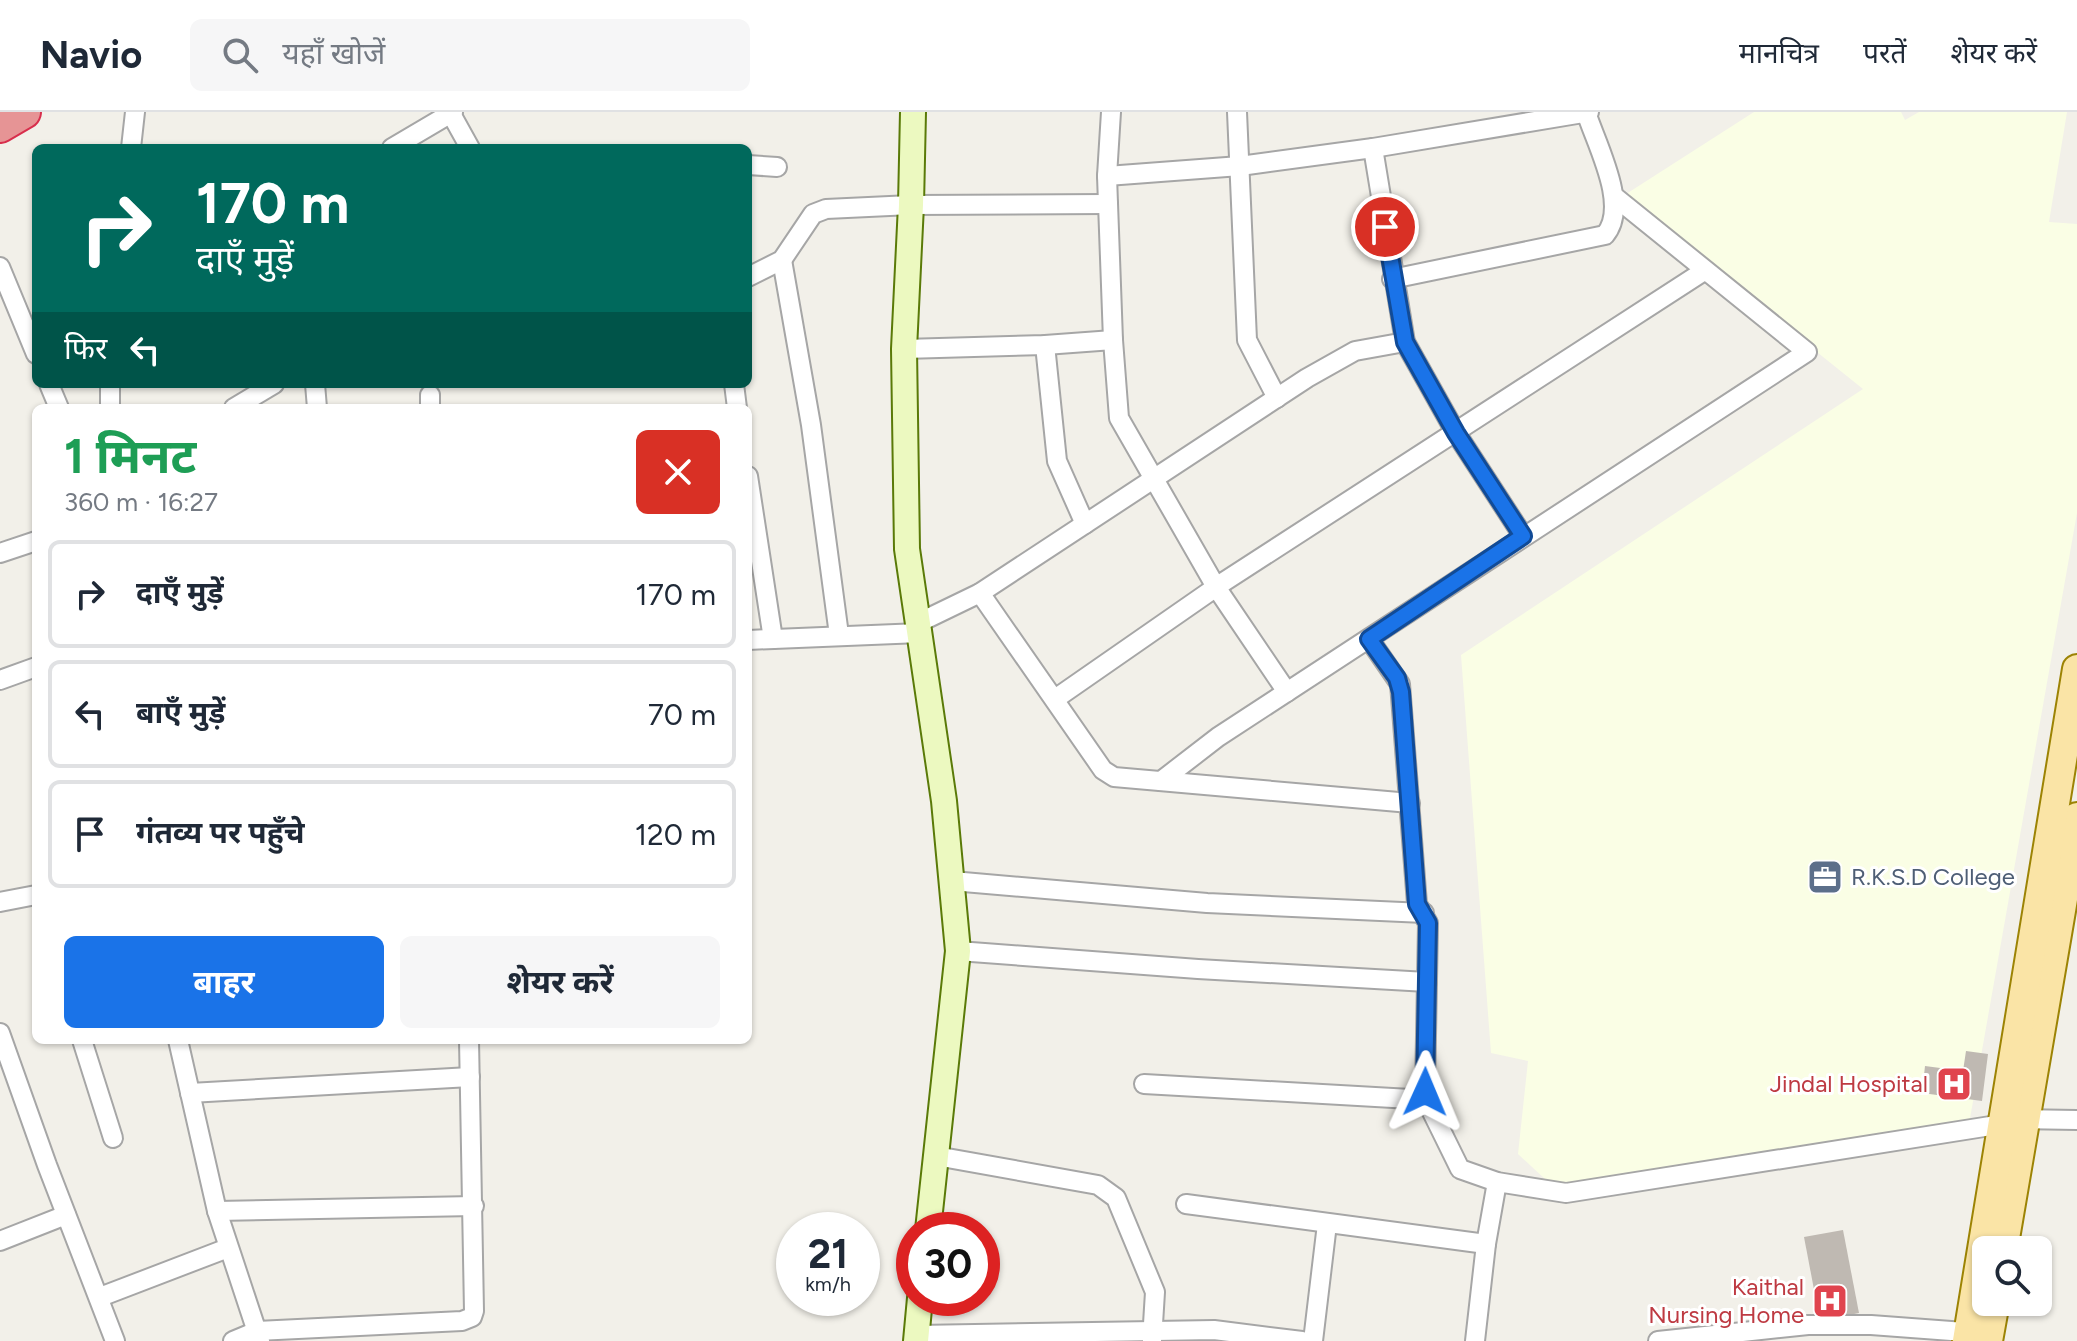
<!DOCTYPE html>
<html lang="hi">
<meta charset="utf-8">
<style>
:root{--surface:#fff;--page:#f6f6f7;--text:#1f2937;--muted:#747a83;--line:#e0e1e3;--accent:#1a73e8}
body{margin:0;font-family:Figtree,"Noto Sans Devanagari",sans-serif;background:var(--page);color:var(--text);height:100vh;display:flex;flex-direction:column;font-size:30px;white-space:nowrap}
*{box-sizing:border-box;margin:0}
p{font-size:26px;color:var(--muted)}
.icon{flex:none;width:44px;height:44px;fill:none;stroke:currentColor;stroke-width:2;stroke-linecap:round;stroke-linejoin:round}
.map{position:relative;flex:1;overflow:hidden}
.sheet{position:absolute;left:32px;top:292px;width:720px;height:640px;display:flex;flex-direction:column;background:var(--surface);border-radius:12px;box-shadow:0 2px 6px #0004}
.sheet>*{flex:none}
.banner{position:absolute;left:32px;top:32px;width:720px;height:244px;border-radius:12px;box-shadow:0 2px 6px #0004;background:#00695c;color:#fff;overflow:hidden}
.buttons{position:absolute;left:1972px;top:1124px;display:grid;gap:16px}
.buttons a{display:grid;place-items:center;width:80px;height:80px;border-radius:12px;background:var(--surface);box-shadow:0 2px 6px #0004;font-size:40px}
.speed{position:absolute;left:776px;top:1100px;display:flex;gap:16px;font-size:40px;font-weight:700;text-align:center}
.speed>*{display:grid;place-content:center;width:104px;height:104px;border-radius:50%;background:var(--surface);box-shadow:0 2px 6px #0004;line-height:1}
.speed small{font-size:20px;font-weight:400}
.speed .limit{border:12px solid #d22;background:#fff;color:#111}
.pin{position:absolute;display:grid;place-items:center;width:68px;height:68px;color:#fff;margin:-34px;border:4px solid #fff;border-radius:50%;box-shadow:0 2px 8px #0007}
.me{position:absolute;width:88px;margin:-44px;rotate:1deg;stroke-linejoin:round;filter:drop-shadow(0 0 6px #0008)}
.turn{display:flex;align-items:center;gap:28px;height:168px;padding:0 32px;font-size:36px}
.turn .icon{width:104px;height:104px;stroke-width:2.5}
.turn b{display:block;font-size:56px;line-height:68px}
.then{display:flex;align-items:center;height:76px;padding:0 32px;background:#0003;gap:16px;font-size:30px}
.round{display:grid;place-items:center;flex:none;width:84px;height:84px;border-radius:12px;background:var(--page)}
.head{display:flex;align-items:center;justify-content:space-between;height:136px;padding:0 32px}
h1{font-size:48px;font-weight:700;line-height:60px;color:#1e9e55}
.button{display:flex;gap:16px;margin-top:auto;padding:16px 32px}
.button a{flex:1;height:92px;border-radius:12px;background:var(--accent);color:#fff;font-size:32px;font-weight:700;line-height:92px;text-align:center}
.button a+a{background:var(--page);color:var(--text)}
ul{padding:0;list-style:none}
li{display:flex;align-items:center;gap:24px;height:108px;margin:0 16px 12px;padding:0 16px;border:4px solid var(--line);border-radius:12px}
li div{flex:1}
li b{display:block;font-size:30px}
li em{font-style:normal}
header{display:flex;align-items:center;gap:48px;box-sizing:border-box;height:112px;padding:0 40px;background:var(--surface);border-bottom:2px solid var(--line)}
header strong{font-size:38px}
nav{display:flex;gap:44px;margin-inline-start:auto;font-size:28px}
.search{width:560px;height:72px;background:var(--page);display:flex;align-items:center;gap:20px;box-sizing:border-box;padding:0 28px;border-radius:12px;color:var(--muted);font-size:30px}
.map>svg:first-child{display:block}
.education{fill:#fafee5}
.building{fill:#bfb9b2}
.lines{fill:none;stroke-linecap:round;stroke-linejoin:round}
.street-casing{stroke:#a6a6a6;stroke-width:22}
.secondary-casing{stroke:#5a7a08;stroke-width:28}
.primary-casing{stroke:#9c8304;stroke-width:32}
.highway-casing{stroke:#d82e4c;stroke-width:36}
.street{stroke:#fff;stroke-width:18}
.secondary{stroke:#ecf9c0;stroke-width:24}
.primary{stroke:#fae4a6;stroke-width:28}
.highway{stroke:#e69495;stroke-width:32}
.route-casing{stroke:#114b97;stroke-width:20}
.route{stroke:#1a73e8;stroke-width:14}
.labels{text-anchor:middle;stroke-width:6;stroke-linejoin:round;paint-order:stroke}
.service-label{font-size:24px;fill:#4e5e75;stroke:#fff;text-anchor:start}
.health-label{font-size:24px;fill:#be3a42;stroke:#fff;text-anchor:end}
</style>
<header>
<strong>Navio</strong>
<div class="search"><svg class="icon" aria-label="search" viewBox="0 0 24 24"><circle cx="10" cy="10" r="6"/><path d="M15 15l6 6"/></svg>यहाँ खोजें</div>
<nav><a>मानचित्र</a><a>परतें</a><a>शेयर करें</a></nav>
</header>
<div class="map">
<svg width="2077" height="1229" viewBox="0 0 2077 1229">
<rect width="100%" height="100%" fill="#f2f0e9"/>
<polygon class="education" points="1754,0 1901,0 1905,8 1919,0 2067,0 2049,110 2077,112 2077,401 1969,1012 1559,1080 1518,1042 1528,949 1491,941 1461,543 1863,277 1623,84"/>
<g class="building">
<polygon points="1966,939 1988,942 1982,989 1922,981 1925,954 1963,959"/>
<polygon points="1843,1118 1859,1201 1820,1209 1804,1125"/>
</g>
<g class="lines">
<defs>
<g id="street">
<polyline points="450,0 470,36"/>
<polyline points="1111,0 1107,64 1113,228 1119,306 1216,475 1287,580"/>
<polyline points="1237,0 1247,228 1277,286"/>
<polyline points="131,36 135,0"/>
<polyline points="392,36 453,0"/>
<polyline points="1373,36 1405,230 1456,321 1523,424"/>
<polyline points="748,53 777,55"/>
<polyline points="1107,64 1240,54 1373,36 1589,0"/>
<polyline points="782,148 811,313 839,523"/>
<polyline points="0,155 36,242"/>
<polyline points="748,165 782,148 813,102 826,97 911,93 1108,92"/>
<path d="M1392 167 1605 123C1630 94 1596 32 1586 0"/>
<polyline points="1045,233 1057,349 1085,412"/>
<polyline points="904,237 1045,233 1113,228"/>
<polyline points="49,272 59,296"/>
<polyline points="315,272 317,296"/>
<polyline points="734,272 737,296"/>
<polyline points="430,283 430,296"/>
<polyline points="110,296 110,272"/>
<polyline points="234,296 274,272"/>
<polyline points="748,364 773,527"/>
<polyline points="0,441 36,429"/>
<polyline points="980,481 1103,658 1114,665 1410,691"/>
<polyline points="918,511 980,481 1307,266 1355,239 1405,230"/>
<polyline points="1369,527 1400,572 1417,792 1428,811 1425,980 1430,996 1460,1057 1497,1070 1566,1081 2003,1012"/>
<polyline points="748,528 920,521"/>
<polyline points="0,568 36,555"/>
<polyline points="1055,587 1222,471 1704,159"/>
<polyline points="1161,669 1218,625 1807,240 1615,85"/>
<polyline points="952,769 1207,791 1424,801"/>
<polyline points="0,790 36,783"/>
<polyline points="958,839 1198,857 1427,870"/>
<polyline points="0,921 47,1053 115,1229"/>
<polyline points="82,928 113,1026"/>
<polyline points="178,928 217,1099 260,1229"/>
<polyline points="1144,972 1428,988"/>
<polyline points="190,981 470,965"/>
<polyline points="2025,1007 2077,1008"/>
<polyline points="936,1044 1098,1073 1116,1086 1155,1180 1152,1228"/>
<polyline points="1186,1092 1486,1132"/>
<polyline points="217,1099 474,1094"/>
<polyline points="0,1129 66,1103"/>
<polyline points="100,1185 228,1136"/>
<polyline points="917,1223 1214,1218 1302,1229"/>
<polyline points="233,1229 257,1219 462,1209 472,1205 474,1199 469,928"/>
<polyline points="1313,1229 1327,1112"/>
<polyline points="1475,1229 1486,1132 1497,1070"/>
<polyline points="1658,1229 1808,1213 1871,1213 1978,1221"/>
</g>
<g id="secondary">
<polyline points="913,0 911,93 904,237 907,437 944,689 958,839 928,1118"/>
<polyline points="916,1229 920,1186"/>
</g>
<g id="primary">
<polyline points="2003,1138 2077,705"/>
<polyline points="1967,1229 2077,557"/>
<polyline points="1988,1229 1995,1190"/>
</g>
<polyline id="highway" points="0,14 24,0"/>
</defs>
<use href="#street" class="street-casing"/>
<use href="#secondary" class="secondary-casing"/>
<use href="#primary" class="primary-casing"/>
<use href="#highway" class="highway-casing"/>
<use href="#street" class="street"/>
<use href="#secondary" class="secondary"/>
<use href="#primary" class="primary"/>
<use href="#highway" class="highway"/>
</g>
<g class="lines">
<defs>
<polyline id="route" points="1385,115 1405,230 1456,321 1523,424 1369,527 1397,566 1401,580 1417,792 1428,811 1425,980"/>
</defs>
<use href="#route" class="route-casing"/>
<use href="#route" class="route"/>
</g>
<defs>
<symbol id="office-square" viewBox="-11 -11 22 22"><rect x="-9" y="-9" width="18" height="18" rx="4" fill="#5c6f8a" stroke="#fff"/><path d="M-6-3h4V-5.5h4V-3h4V5H-6ZM-1-4.5V-3h2v-1.5ZM-6 0V1H6V0Z" fill="#fff"/></symbol>
<symbol id="hospital-square" viewBox="-11 -11 22 22"><rect x="-9" y="-9" width="18" height="18" rx="4" fill="#e0444e" stroke="#fff"/><path d="M-5-5h3v3.5h4V-5h3V5h-3V1.5h-4V5h-3Z" fill="#fff"/></symbol>
</defs>
<g fill-rule="evenodd">
<use href="#office-square" x="1805" y="745" width="40" height="40"/>
<use href="#hospital-square" x="1934" y="952" width="40" height="40"/>
<use href="#hospital-square" x="1810" y="1169" width="40" height="40"/>
</g>
<g class="labels">
<g class="service-label">
<text x="1851" y="773">R.K.S.D College</text>
</g>
<g class="health-label">
<text x="1928" y="980">Jindal Hospital</text>
<text x="1804" y="1183">Kaithal<tspan x="1804" dy="28">Nursing Home</tspan></text>
</g>
</g>
</svg>
<div class="buttons">
<a><svg class="icon" aria-label="search" viewBox="0 0 24 24"><circle cx="10" cy="10" r="6"/><path d="M15 15l6 6"/></svg></a>
</div>
<div class="speed"><div>21<small>km/h</small></div><div class="limit">30</div></div>
<div class="pin" style="left:1385px;top:115px;background:#d93025"><svg class="icon" aria-label="arrive" viewBox="0 0 24 24"><path d="M6 21V4h12l-3 4 3 4H6"/></svg></div>
<svg class="me" style="left:1425px;top:980px" viewBox="-20 -20 40 40"><path d="M0-17L14 15 0 8-14 15z" fill="#1a73e8" stroke="#fff" stroke-width="4"/></svg>
<div class="banner">
<div class="turn"><svg class="icon" aria-label="right" viewBox="0 0 24 24"><path d="M7 20v-9h11M14 6l5 5-5 5"/></svg><div><b>170 m</b>दाएँ मुड़ें</div></div>
<div class="then">फिर<svg class="icon" aria-label="left" viewBox="0 0 24 24"><path d="M17 20v-9H6M10 6l-5 5 5 5"/></svg></div>
</div>
<section class="sheet">
<div class="head"><div><h1>1 मिनट</h1><p>360 m · 16:27</p></div><a class="round" style="background:#d93025;color:#fff"><svg class="icon" aria-label="close" viewBox="0 0 24 24"><path d="M6 6l12 12M18 6L6 18"/></svg></a></div>
<ul>
<li><svg class="icon" aria-label="right" viewBox="0 0 24 24"><path d="M7 20v-9h11M14 6l5 5-5 5"/></svg><div><b>दाएँ मुड़ें</b></div><em>170 m</em></li>
<li><svg class="icon" aria-label="left" viewBox="0 0 24 24"><path d="M17 20v-9H6M10 6l-5 5 5 5"/></svg><div><b>बाएँ मुड़ें</b></div><em>70 m</em></li>
<li><svg class="icon" aria-label="arrive" viewBox="0 0 24 24"><path d="M6 21V4h12l-3 4 3 4H6"/></svg><div><b>गंतव्य पर पहुँचे</b></div><em>120 m</em></li>
</ul>
<div class="button"><a>बाहर</a><a>शेयर करें</a></div>
</section>
</div>
